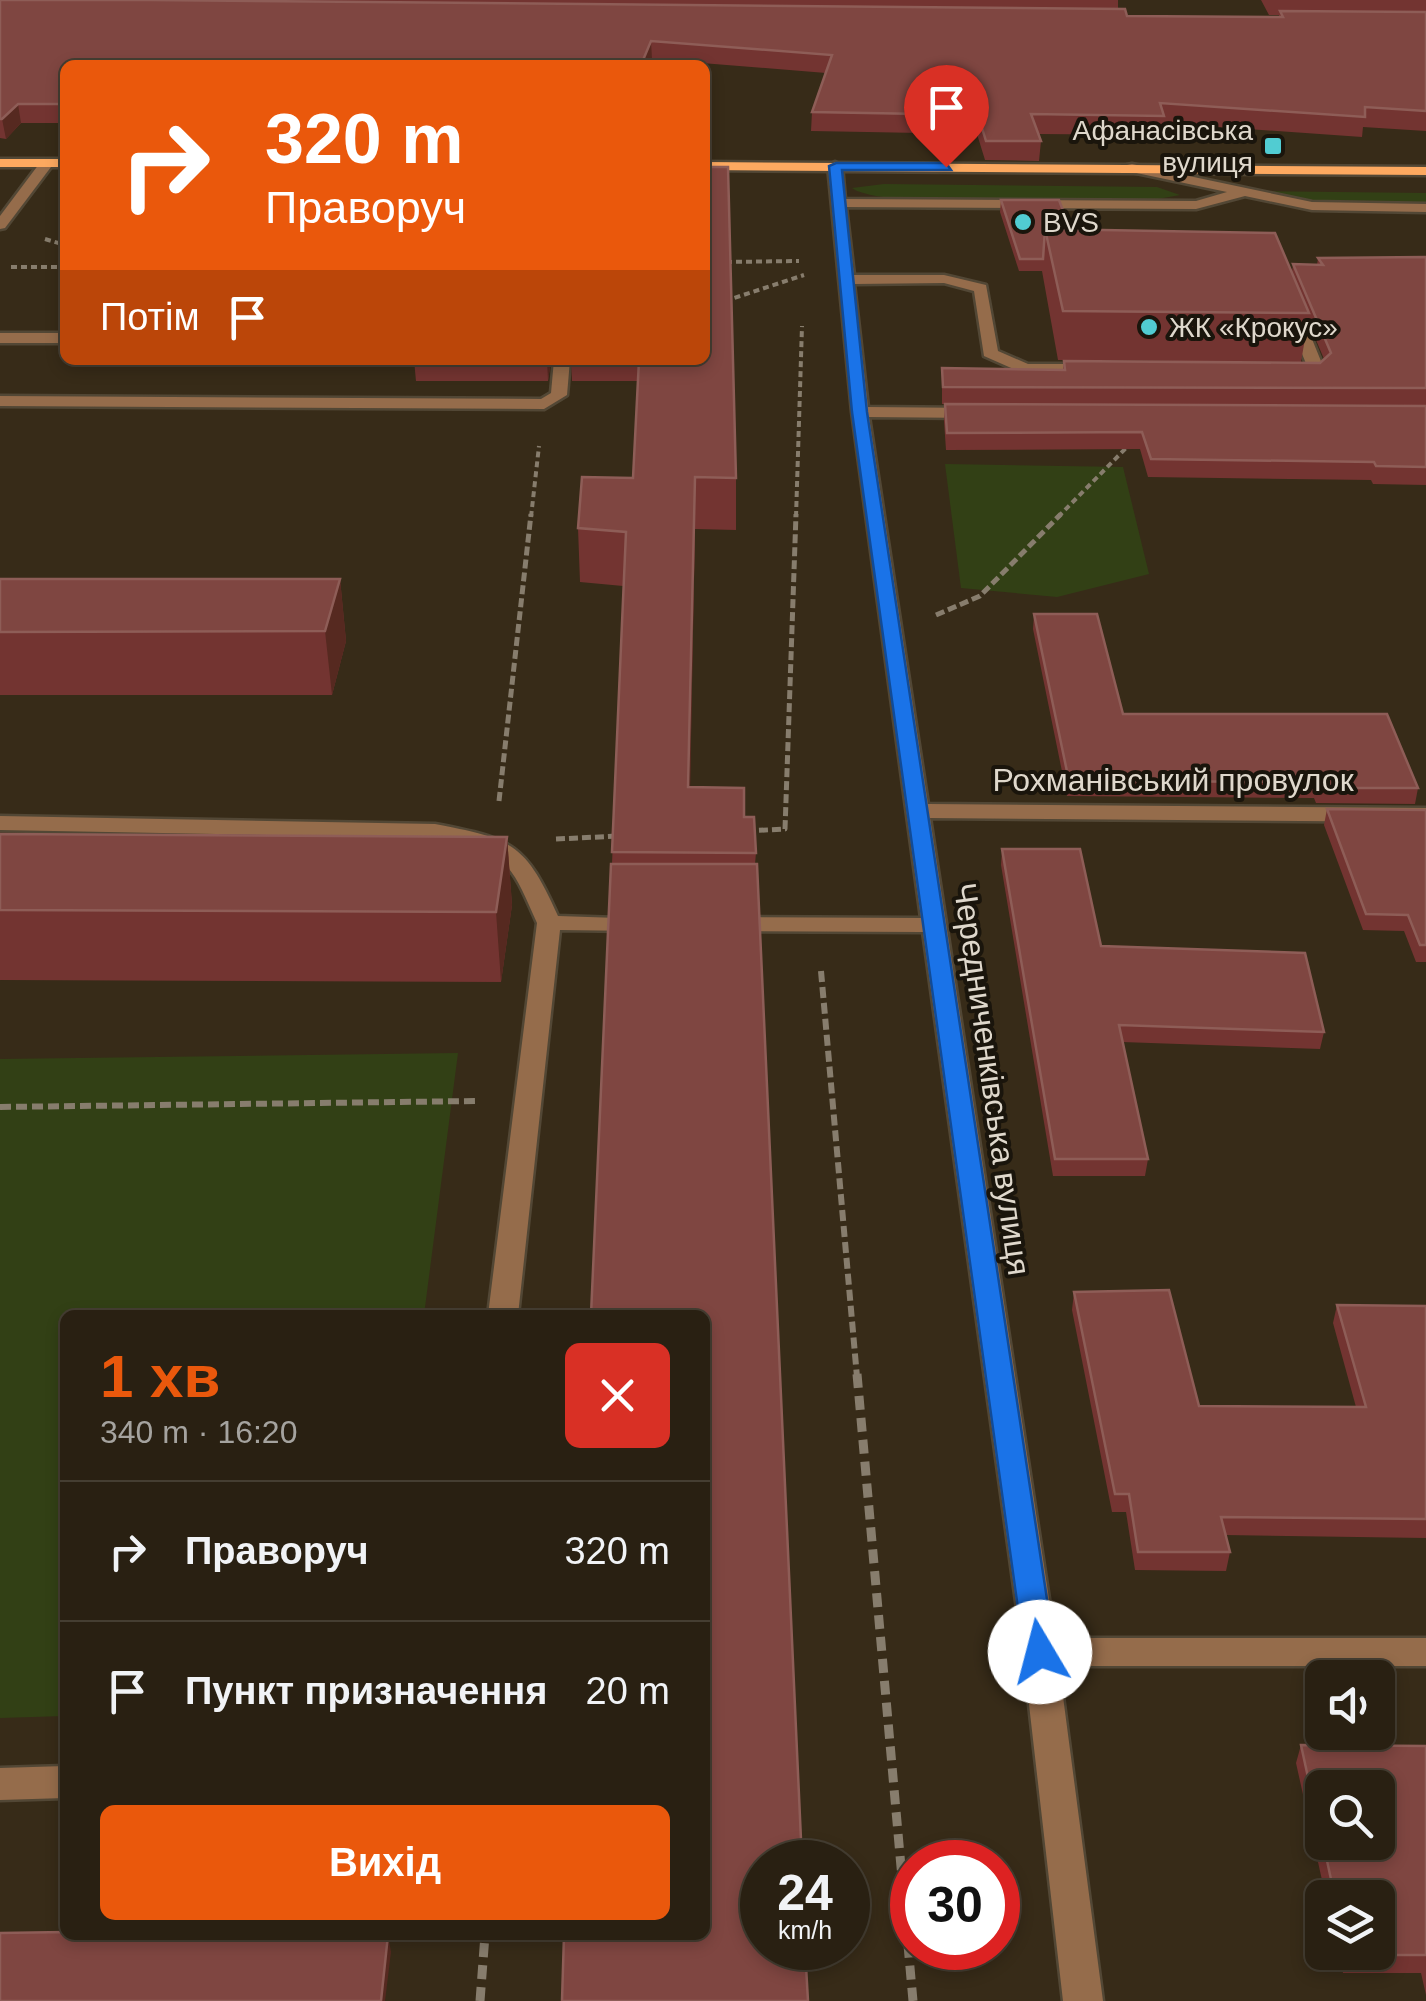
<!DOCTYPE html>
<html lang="uk">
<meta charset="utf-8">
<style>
:root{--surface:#292012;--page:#352d20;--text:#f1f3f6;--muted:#a5a39f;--line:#453e32;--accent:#ea580c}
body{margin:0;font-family:Arial,sans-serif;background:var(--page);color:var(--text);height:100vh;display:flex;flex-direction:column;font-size:38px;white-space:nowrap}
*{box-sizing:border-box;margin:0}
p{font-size:32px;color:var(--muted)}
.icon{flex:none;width:55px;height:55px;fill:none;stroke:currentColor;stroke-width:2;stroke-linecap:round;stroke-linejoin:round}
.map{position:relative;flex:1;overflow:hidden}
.drawer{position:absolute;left:60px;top:1310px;width:650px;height:630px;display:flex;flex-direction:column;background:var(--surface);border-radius:15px;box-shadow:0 5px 15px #0003,0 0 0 2px var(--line)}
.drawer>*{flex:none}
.hud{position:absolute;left:60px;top:60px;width:650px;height:305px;border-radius:15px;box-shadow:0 5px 15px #0003,0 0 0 2px var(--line);background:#ea580c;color:#fff;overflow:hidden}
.controls{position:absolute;left:1305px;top:1660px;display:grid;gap:20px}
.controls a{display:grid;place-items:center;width:90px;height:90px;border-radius:15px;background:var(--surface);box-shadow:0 5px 15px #0003,0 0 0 2px var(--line);font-size:50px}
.speed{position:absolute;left:740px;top:1840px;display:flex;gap:20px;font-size:50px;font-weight:700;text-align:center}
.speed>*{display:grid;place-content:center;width:130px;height:130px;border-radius:50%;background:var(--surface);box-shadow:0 5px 15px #0003,0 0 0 2px var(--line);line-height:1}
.speed small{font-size:25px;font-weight:400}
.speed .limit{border:15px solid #d22;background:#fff;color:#111}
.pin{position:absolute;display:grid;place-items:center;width:85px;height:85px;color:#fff;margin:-102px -42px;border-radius:50% 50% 50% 0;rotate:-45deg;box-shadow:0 0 10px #0007}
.pin .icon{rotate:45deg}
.me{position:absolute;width:110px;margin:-55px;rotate:352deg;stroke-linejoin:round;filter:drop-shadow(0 0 8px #0008)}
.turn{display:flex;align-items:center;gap:35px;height:210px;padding:0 40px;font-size:45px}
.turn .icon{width:130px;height:130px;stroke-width:2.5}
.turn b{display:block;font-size:70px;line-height:85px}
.then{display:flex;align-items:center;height:95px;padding:0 40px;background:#0003;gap:20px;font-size:38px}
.round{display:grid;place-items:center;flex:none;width:105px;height:105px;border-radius:15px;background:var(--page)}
.headline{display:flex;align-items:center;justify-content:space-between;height:170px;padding:0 40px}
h1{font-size:60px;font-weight:700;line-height:75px;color:var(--accent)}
.cta{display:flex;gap:20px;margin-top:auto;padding:20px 40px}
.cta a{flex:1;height:115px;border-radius:15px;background:var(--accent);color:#fff;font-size:40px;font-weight:700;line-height:115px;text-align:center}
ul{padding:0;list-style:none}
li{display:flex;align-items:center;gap:30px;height:140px;padding:0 40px;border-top:2px solid var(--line)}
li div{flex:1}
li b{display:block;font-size:38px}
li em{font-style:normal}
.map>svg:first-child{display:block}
.green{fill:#324015}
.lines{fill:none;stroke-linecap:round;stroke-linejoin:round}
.minor-casing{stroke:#524735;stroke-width:5}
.major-casing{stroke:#524735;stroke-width:5}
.path-far3{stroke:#877d6d;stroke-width:4;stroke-dasharray:6 4;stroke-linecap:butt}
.path-far2{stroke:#877d6d;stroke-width:5;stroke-dasharray:9 4;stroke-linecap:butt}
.path-far1{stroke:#877d6d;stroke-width:6;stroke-dasharray:11 5;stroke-linecap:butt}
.path{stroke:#877d6d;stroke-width:9;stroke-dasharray:14 8;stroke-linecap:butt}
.minor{fill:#956c4b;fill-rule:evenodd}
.major{fill:#fda960;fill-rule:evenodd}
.wall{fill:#733431}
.shaded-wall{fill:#562920}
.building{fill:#7f4641;stroke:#8e5d57;stroke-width:2.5}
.route{fill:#1a73e8;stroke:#114b97;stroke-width:2.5}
.poi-dot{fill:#51ccd2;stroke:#1a150c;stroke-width:4}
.labels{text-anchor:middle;stroke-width:8;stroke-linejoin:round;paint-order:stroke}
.far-poi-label{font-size:28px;fill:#dfd8cc;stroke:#1a150c;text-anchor:start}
.street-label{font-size:32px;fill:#dfd8cc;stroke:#1a150c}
</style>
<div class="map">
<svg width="1426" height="2001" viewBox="0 0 1426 2001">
<rect width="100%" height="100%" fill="#372b18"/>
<g class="green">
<path d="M884 184 1157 187 1180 195 1147 201C1099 201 880 210 852 188Z"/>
<polygon points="1243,191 1426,193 1426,207 1318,206"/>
<polygon points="945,464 1123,467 1149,574 1057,597 961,588"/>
<polygon points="458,1053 424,1315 65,1315 65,1716 0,1718 0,1059"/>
</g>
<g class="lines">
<defs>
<g id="minor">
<polygon points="42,160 54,163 5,228 0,229 0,216"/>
<polygon points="835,162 842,166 845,199 1196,201 1227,192 1127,171 1127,165 1132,164 1312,202 1426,204 1426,212 1312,210 1245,196 1196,209 846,207 854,275 944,275 986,285 998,351 1028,364 1096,364 1104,369 1096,374 1025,374 984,356 974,291 944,283 854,284 868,407 975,408 983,413 975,418 869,417 928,804 1426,808 1426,822 930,818 1055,1638 1426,1638 1426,1666 1059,1666 1103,2001 1063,2001 1023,1652 923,932 725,931 713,924 725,917 921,918 852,412 828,166"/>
<polygon points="1293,307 1301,312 1325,371 1323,374 1291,376 1283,371 1291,366 1307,366 1285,312"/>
<rect x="0" y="333" width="65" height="10"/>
<polygon points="554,360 570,360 567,395 544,409 0,406 0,396 541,399 551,393"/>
<path d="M0 816 435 824C513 839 525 843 558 916L648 919 652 924 648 929 640 931 560 930 518 1315H488L537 923C509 859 506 851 435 838L0 830Z"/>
<polygon points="65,1766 65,1798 0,1800 0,1768"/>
</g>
<g id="major">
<rect x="0" y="159" width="65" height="8"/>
<polygon points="705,162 1426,167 1426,175 705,170"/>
</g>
</defs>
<use href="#minor" class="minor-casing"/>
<use href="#major" class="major-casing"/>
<g class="path-far3">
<polyline points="45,239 65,245"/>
<polyline points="726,262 799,261"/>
<polyline points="11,267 65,267"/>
<polyline points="725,301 804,275"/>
<polyline points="531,517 539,446"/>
<polyline points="796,517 802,326"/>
<polyline points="1058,517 1130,444"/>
</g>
<g class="path-far2">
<polyline points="936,615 980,596 1061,514"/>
<polyline points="499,801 531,514"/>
<polyline points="746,831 785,829 796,514"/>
<polyline points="556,839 619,836"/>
</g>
<g class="path-far1">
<polyline points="821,971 857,1377"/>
<polyline points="0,1107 477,1101"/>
</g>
<g class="path">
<polyline points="857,1374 913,2001"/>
<polyline points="480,2001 485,1935"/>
</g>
<use href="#minor" class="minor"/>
<use href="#major" class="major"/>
</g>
<g class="wall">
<polygon points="0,0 1118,0 1118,9 1127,16 1279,17 1279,15 1269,15 1261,0 1426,0 1426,131 1363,127 1362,137 1163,123 1162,135 1038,134 1041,141 1039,161 985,160 977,134 811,131 812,112 826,73 652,59 65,65 65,123 21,123 6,139 0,138"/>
<polygon points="1001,200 1070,229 1292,272 1293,264 1317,265 1318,258 1426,257 1426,405 942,404 942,368 1063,370 1064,361 1320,363 1324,359 1308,321 1301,362 1058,360 1042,271 1019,271 1000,212"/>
<polygon points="414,360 551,360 548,381 416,381"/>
<polygon points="571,360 705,360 736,478 736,530 695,529 690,787 744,817 756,853 755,864 612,864 623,586 580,582 578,528 633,478 638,381 572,381"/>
<polygon points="945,404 1426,406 1426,485 1373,484 1371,480 1148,477 1140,449 946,450 944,421"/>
<polygon points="0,579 340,579 346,641 332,695 0,695"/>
<polygon points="1034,614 1123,714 1418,788 1415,804 1316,803 1314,798 1067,796 1033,629"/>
<polygon points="1327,809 1426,810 1426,962 1416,962 1404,931 1363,930 1324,825"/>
<polygon points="0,834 507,837 512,905 501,982 0,980"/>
<polygon points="1002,849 1101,946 1324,1032 1320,1049 1122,1042 1148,1159 1145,1176 1053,1176 1001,865"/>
<polygon points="1074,1292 1199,1406 1356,1407 1333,1323 1337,1305 1426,1306 1426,1538 1225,1535 1230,1552 1226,1571 1135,1570 1126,1512 1112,1512 1072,1310"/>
<polygon points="1301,1745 1426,1746 1426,1995 1421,1973 1343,1973 1338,1952 1378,1952 1378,1898 1326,1898 1296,1763"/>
</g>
<g class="shaded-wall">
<polygon points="651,41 652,59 649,65 641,65"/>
<polygon points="18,104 21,123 6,139 2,119"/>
<polygon points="547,360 551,360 548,381"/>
<polygon points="695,477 695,529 689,846 688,787"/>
<polygon points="340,579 346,641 332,695 325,631"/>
<polygon points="507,837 512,905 501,982 496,912"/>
<polygon points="388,1935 391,1952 385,2001 381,2001"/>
</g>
<g class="building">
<polygon points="0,0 151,0 1125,9 1127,16 1283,17 1280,11 1426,12 1426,111 1365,107 1365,117 1160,103 1164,116 1031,114 1041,141 986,141 978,115 812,112 832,55 651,41 641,65 65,65 65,104 18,104 2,119 0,119"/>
<polygon points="705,167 728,167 736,478 695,477 688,787 744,788 744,817 754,817 756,853 612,852 626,532 578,528 582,477 633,478 639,360 705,360"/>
<polygon points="1001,200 1059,200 1070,229 1045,229 1043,259 1020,259"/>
<polygon points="1045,229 1275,233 1309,313 1063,311"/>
<polygon points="1426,257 1426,388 943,387 942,368 1065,370 1064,361 1320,363 1331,353 1293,264 1323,265 1318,258"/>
<polygon points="945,404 1426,406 1426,467 1376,466 1374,462 1151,459 1142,432 947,433"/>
<polygon points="0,579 340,579 325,631 0,632"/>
<polygon points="1034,614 1097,614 1123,714 1387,714 1418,788 1319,788 1317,782 1069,781"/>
<polygon points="1327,809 1426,810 1426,945 1420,945 1408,915 1366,914"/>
<polygon points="0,834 507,837 496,912 0,910"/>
<polygon points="1002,849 1080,849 1101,946 1305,953 1324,1032 1119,1025 1148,1159 1055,1159"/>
<polygon points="611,864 757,864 802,1862 762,1862 762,1948 805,1948 808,2001 562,2001 564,1935 705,1935 705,1315 591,1315"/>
<polygon points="1169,1290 1199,1406 1366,1407 1337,1305 1426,1306 1426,1519 1221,1517 1230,1552 1138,1552 1129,1494 1115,1494 1074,1292"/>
<polygon points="1301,1745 1426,1746 1426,1955 1348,1955 1347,1952 1378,1952 1378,1898 1335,1898 1323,1842 1378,1842 1378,1788 1322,1788 1322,1842"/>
<polygon points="65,1932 65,1935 388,1935 381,2001 0,2001 0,1933"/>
</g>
<polygon class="route" points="946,163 951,170 842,170 867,412 1055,1652 1051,1661 1040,1665 1028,1661 1024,1652 852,412 829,166 836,163"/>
<g class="poi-dot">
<rect x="1263" y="136" width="20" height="20" rx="5"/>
<circle cx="1023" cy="222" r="10"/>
<circle cx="1149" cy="327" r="10"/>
</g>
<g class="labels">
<g class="far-poi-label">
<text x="1253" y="140" text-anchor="end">Афанасівська<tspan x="1253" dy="32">вулиця</tspan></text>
<text x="1043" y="232">BVS</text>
<text x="1169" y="337">ЖК «Крокус»</text>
</g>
<g class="street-label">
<text x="1173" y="791">Рохманівський провулок</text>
<text transform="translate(992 1079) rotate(82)" y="11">Чередниченківська вулиця</text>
</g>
</g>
</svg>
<div class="controls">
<a><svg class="icon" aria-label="sound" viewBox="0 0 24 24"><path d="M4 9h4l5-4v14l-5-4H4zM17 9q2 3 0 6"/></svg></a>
<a><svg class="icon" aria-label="search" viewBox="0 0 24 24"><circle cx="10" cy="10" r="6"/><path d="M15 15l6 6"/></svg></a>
<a><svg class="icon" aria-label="layers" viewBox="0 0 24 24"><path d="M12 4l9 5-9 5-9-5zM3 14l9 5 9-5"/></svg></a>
</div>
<div class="speed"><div>24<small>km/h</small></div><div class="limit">30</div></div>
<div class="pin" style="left:946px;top:167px;background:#d93025"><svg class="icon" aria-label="arrive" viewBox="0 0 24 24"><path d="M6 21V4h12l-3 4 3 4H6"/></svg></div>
<svg class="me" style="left:1040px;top:1652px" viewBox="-20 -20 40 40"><circle r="19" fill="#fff"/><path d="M0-13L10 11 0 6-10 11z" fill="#1a73e8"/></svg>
<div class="hud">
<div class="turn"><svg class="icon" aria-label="right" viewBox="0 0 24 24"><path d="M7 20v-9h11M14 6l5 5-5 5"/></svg><div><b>320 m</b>Праворуч</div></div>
<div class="then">Потім<svg class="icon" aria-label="arrive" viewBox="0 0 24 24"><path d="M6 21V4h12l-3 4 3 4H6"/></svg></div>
</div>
<section class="drawer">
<div class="headline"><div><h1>1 хв</h1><p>340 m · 16:20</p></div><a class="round" style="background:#d93025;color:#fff"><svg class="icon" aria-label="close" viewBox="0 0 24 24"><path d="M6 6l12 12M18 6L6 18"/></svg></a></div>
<ul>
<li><svg class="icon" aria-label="right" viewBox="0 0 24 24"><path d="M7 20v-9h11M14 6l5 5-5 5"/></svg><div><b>Праворуч</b></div><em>320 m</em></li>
<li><svg class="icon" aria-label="arrive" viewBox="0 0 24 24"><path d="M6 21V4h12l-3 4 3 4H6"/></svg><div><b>Пункт призначення</b></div><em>20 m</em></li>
</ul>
<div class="cta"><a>Вихід</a></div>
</section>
</div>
